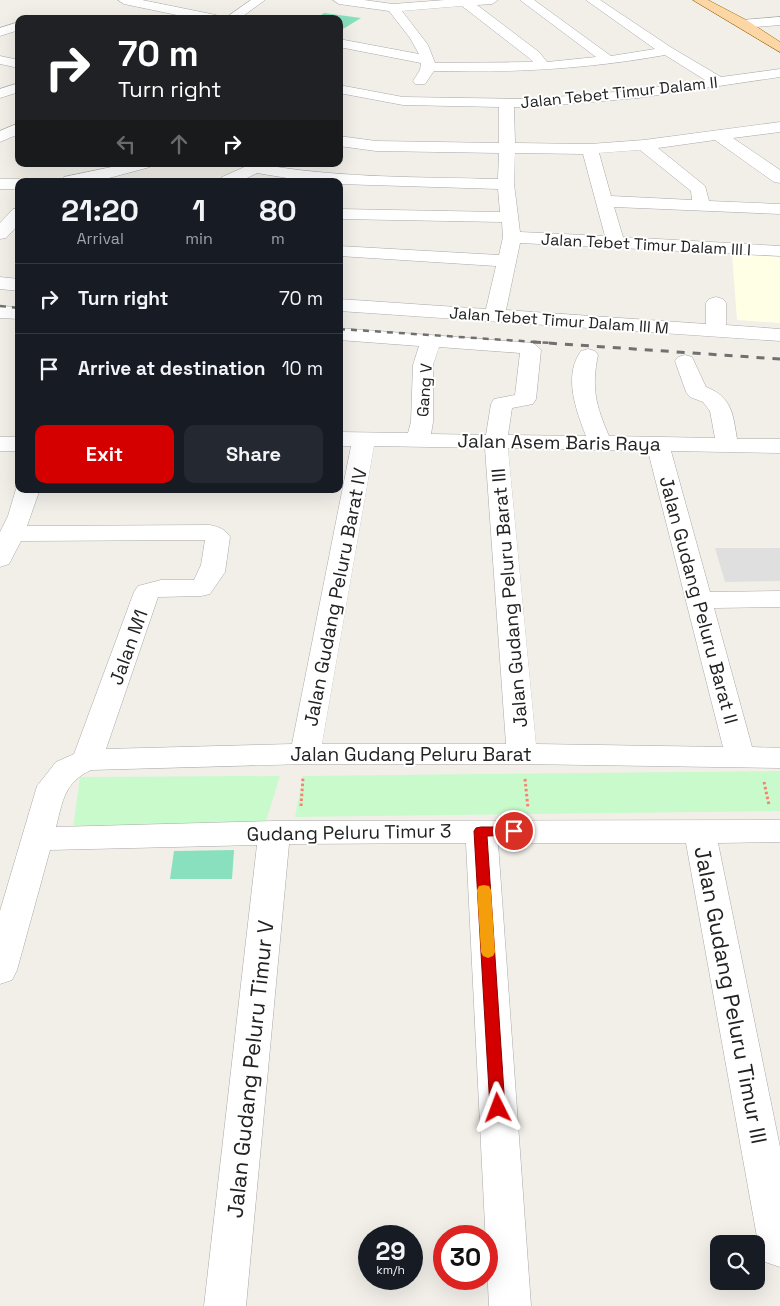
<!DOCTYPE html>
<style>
:root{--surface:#171b24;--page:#242831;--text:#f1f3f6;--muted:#9ea1a6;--line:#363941;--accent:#d40000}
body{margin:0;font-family:"Space Grotesk",sans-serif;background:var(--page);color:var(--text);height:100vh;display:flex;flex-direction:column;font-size:19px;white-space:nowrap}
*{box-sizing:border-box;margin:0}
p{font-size:16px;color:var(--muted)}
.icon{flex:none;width:28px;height:28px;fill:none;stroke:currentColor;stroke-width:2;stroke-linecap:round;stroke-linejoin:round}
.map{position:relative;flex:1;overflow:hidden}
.panel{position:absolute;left:15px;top:178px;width:328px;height:315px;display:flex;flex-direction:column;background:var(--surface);border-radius:10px;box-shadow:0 5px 20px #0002}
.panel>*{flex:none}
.guide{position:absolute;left:15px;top:15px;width:328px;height:152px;border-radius:10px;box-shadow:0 5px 20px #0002;background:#202124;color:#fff;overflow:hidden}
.buttons{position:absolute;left:710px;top:1235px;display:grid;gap:10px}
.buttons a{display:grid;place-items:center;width:55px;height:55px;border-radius:10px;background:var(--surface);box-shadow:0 5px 20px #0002;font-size:25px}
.speed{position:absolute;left:358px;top:1225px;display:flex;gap:10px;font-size:25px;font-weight:700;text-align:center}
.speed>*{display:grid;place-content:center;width:65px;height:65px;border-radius:50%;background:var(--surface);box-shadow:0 5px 20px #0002;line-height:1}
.speed small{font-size:12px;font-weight:400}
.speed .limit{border:8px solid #d22;background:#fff;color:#111}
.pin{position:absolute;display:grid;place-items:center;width:42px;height:42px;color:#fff;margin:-21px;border:2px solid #fff;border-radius:50%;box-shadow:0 1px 5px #0007}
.me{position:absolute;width:55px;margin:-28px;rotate:357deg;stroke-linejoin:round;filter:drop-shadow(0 0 4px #0008)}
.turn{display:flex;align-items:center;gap:18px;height:105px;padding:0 20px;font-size:22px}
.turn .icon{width:65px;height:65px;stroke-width:2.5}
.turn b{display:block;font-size:35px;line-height:42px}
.lanes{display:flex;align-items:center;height:48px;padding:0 20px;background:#0003;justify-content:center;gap:25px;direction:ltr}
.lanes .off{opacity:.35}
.eta{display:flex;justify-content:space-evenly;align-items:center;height:85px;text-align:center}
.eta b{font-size:30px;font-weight:800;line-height:35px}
.cta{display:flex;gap:10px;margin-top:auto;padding:10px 20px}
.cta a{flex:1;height:58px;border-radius:10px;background:var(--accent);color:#fff;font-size:20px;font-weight:800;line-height:58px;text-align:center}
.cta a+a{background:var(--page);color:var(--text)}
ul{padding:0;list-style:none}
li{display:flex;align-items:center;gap:15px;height:70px;padding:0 20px;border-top:1px solid var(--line)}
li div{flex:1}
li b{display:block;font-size:19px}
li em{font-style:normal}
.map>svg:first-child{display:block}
.residential{fill:#e0dfdf}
.education{fill:#ffffe5}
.park{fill:#c8facc}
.pitch{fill:#88e0be}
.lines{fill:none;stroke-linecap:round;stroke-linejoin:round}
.minor-casing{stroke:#a9a9a9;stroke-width:1}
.major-casing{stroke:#a06b00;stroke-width:1}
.path{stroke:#fa8072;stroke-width:3;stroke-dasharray:2.5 2.5;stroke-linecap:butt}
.minor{fill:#fff;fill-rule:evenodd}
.major{fill:#fcd6a4;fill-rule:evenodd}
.rail-far1{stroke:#707070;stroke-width:2.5;stroke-dasharray:6 6;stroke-linecap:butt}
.rail{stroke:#707070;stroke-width:3;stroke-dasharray:8 8;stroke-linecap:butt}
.route{fill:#d40000;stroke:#8a0000}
.slow{fill:#f59e0b}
.labels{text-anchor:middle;stroke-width:4;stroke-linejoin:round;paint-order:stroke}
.far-street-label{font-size:16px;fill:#222;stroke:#fff}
.street-label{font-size:19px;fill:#222;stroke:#fff}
.near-street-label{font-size:22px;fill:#222;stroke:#fff}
</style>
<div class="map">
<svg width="780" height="1306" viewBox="0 0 780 1306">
<rect width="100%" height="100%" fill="#f2efe9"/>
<polygon class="residential" points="715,548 780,548 780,581 725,582"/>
<polygon class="education" points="732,254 780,257 780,323 737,320"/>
<g class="park">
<polygon points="780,771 780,811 295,817 303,776"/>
<polygon points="280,776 266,821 73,828 80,777"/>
</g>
<g class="pitch">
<polygon points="324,13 361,18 343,29 339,28 339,19 315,19"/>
<polygon points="234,850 232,879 170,879 174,851"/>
</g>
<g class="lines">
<defs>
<g id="minor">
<polygon points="118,0 142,0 216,15 222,19 196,19 124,4"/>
<polygon points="251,0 265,0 239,19 224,19"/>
<path d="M333 0H364L393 4 445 0H498L492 4 477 5 539 52 547 62 596 57 520 0H534L611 56 655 49 586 0H600L672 48 721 77 780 69V77L638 98 532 107H514L515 143 590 144 644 140 780 122V132L733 138 780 170V183L774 182 715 140 658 148 705 186 709 201 780 204V214L614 207 623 237 780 246V256L520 243 506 310 706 324V303L709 299 716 297 723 299 726 303V325L780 329V341L339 311V299L486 309 496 266 339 256V246L499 255 503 237 502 222 339 219V209L500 212 498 189 339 184V181H305L257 173 241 181H220L222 177 251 164H271L270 166C345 178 422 177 498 179L499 153 376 151 339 146V136L376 141 499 143V107L403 105 339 93V85L403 97 532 99 638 90 705 80 665 55C588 69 511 73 434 71L425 84H415L413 81 420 70 421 63 339 47V39L419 54 410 38 389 11 339 4ZM462 6 529 58 533 62 435 63 428 45 402 11ZM640 150 686 187 691 191 692 200 611 196 599 153ZM515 153 583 154 605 236 520 232 514 184Z"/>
<polygon points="780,17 780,25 743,28 737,24 743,20"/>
<polygon points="19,22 19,30 0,36 0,28"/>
<polygon points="0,56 19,60 19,68 0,64"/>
<polygon points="19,83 19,92 0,98 0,89"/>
<polygon points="19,123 19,134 0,142 0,131"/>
<polygon points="126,164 152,164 150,167 98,181 62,181 64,177"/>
<polygon points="0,179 19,179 25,181 19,181 19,189 0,189"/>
<polygon points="19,208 19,224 6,238 0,239 0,223 13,209"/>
<polygon points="0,277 19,279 19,291 0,289"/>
<polygon points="0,306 19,307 19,319 0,318"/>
<path d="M339 328 534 343 541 350 536 399 533 404 512 408 508 435 586 436C576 410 563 376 581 351L588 349 595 351 598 355C591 388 596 406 609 436L715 438 710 411 703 402 690 397 686 392 675 361 678 357 685 355 692 357 706 387C732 397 733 414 737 439H780V453L671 451 710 592 780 591V607L714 608 752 747 780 748V768L522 764H305L91 770C64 783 63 800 56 827L274 821 780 820V842L718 843 780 1147V1267L765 1262 759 1248 686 843H498L531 1306H489L466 843 289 844 246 1306H204L257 845 50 850 17 970 12 980 0 984V911L37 786 56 762 74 754 134 592 138 586 161 580H194L201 565 205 540 21 541 9 564 0 567V532L8 516 16 489 19 485V489H40L27 526 210 525C219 527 225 529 230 537L225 572 210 594 201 596 158 597 106 749 292 744 351 446H339V432L408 433 411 422 413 365 419 346 339 340ZM439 347 520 353 515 395 494 399 491 404 486 435 431 434 433 422V365ZM374 446 485 448 506 744H322ZM508 448 648 451 723 747 536 744Z"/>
<rect x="0" y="437" width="19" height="14"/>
</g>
<polygon id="major" points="693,0 708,0 748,21 780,42 780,52"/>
</defs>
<use href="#minor" class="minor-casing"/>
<use href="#major" class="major-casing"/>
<g class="path">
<polyline points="525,779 528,808"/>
<polyline points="764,782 769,805"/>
<polyline points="301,806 303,777"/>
</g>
<use href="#minor" class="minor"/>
<use href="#major" class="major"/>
<g class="rail-far1">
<polyline points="0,306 19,308"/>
<polyline points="339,329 551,343"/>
</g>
<polyline class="rail" points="533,342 780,359"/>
</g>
<polygon class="route" points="481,827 514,827 518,828 520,831 518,835 487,836 505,1108 503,1113 498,1115 492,1113 490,1108 474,831 476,828"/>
<polygon class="slow" points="484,885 489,886 491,890 495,952 493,956 488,958 483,956 481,952 477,890 479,886"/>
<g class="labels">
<g class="far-street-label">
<text transform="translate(619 92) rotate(-6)" y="6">Jalan Tebet Timur Dalam II</text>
<text transform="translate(646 244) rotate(3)" y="6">Jalan Tebet Timur Dalam III I</text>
<text transform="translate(559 320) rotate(4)" y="6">Jalan Tebet Timur Dalam III M</text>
<text transform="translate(424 390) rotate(-86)" y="6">Gang V</text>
</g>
<g class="street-label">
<text transform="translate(559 442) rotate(1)" y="7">Jalan Asem Baris Raya</text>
<text transform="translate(335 597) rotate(-79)" y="7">Jalan Gudang Peluru Barat IV</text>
<text transform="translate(509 598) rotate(-95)" y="7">Jalan Gudang Peluru Barat III</text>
<text transform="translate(699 600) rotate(75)" y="7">Jalan Gudang Peluru Barat II</text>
<text transform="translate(128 647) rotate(-70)" y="7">Jalan M1</text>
<text x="411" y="761">Jalan Gudang Peluru Barat</text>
<text transform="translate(349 832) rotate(-1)" y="7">Gudang Peluru Timur 3</text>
</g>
<g class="near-street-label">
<text transform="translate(731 995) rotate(79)" y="8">Jalan Gudang Peluru Timur III</text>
<text transform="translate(250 1069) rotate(-84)" y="8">Jalan Gudang Peluru Timur V</text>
</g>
</g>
</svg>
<div class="buttons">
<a><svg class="icon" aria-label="search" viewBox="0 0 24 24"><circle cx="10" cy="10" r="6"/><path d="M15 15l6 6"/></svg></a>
</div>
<div class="speed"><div>29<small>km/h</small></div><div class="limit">30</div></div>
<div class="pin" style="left:514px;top:831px;background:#d93025"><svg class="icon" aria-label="arrive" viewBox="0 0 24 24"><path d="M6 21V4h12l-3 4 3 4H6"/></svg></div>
<svg class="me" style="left:498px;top:1108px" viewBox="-20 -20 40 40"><path d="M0-17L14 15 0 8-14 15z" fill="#d40000" stroke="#fff" stroke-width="4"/></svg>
<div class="guide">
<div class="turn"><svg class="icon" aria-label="right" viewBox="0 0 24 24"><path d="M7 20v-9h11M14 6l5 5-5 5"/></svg><div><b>70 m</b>Turn right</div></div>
<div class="lanes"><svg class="icon off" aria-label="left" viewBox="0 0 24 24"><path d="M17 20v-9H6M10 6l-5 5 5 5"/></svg><svg class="icon off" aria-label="ahead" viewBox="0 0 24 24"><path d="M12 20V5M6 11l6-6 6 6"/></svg><svg class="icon" aria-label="right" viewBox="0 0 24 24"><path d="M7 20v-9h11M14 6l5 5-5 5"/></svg></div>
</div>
<section class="panel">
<div class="eta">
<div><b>21:20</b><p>Arrival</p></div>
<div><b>1</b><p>min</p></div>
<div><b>80</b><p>m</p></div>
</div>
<ul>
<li><svg class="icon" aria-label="right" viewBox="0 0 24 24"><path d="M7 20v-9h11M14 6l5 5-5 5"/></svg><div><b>Turn right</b></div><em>70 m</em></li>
<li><svg class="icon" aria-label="arrive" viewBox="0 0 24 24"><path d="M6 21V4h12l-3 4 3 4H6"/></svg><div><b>Arrive at destination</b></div><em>10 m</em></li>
</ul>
<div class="cta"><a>Exit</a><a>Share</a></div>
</section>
</div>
